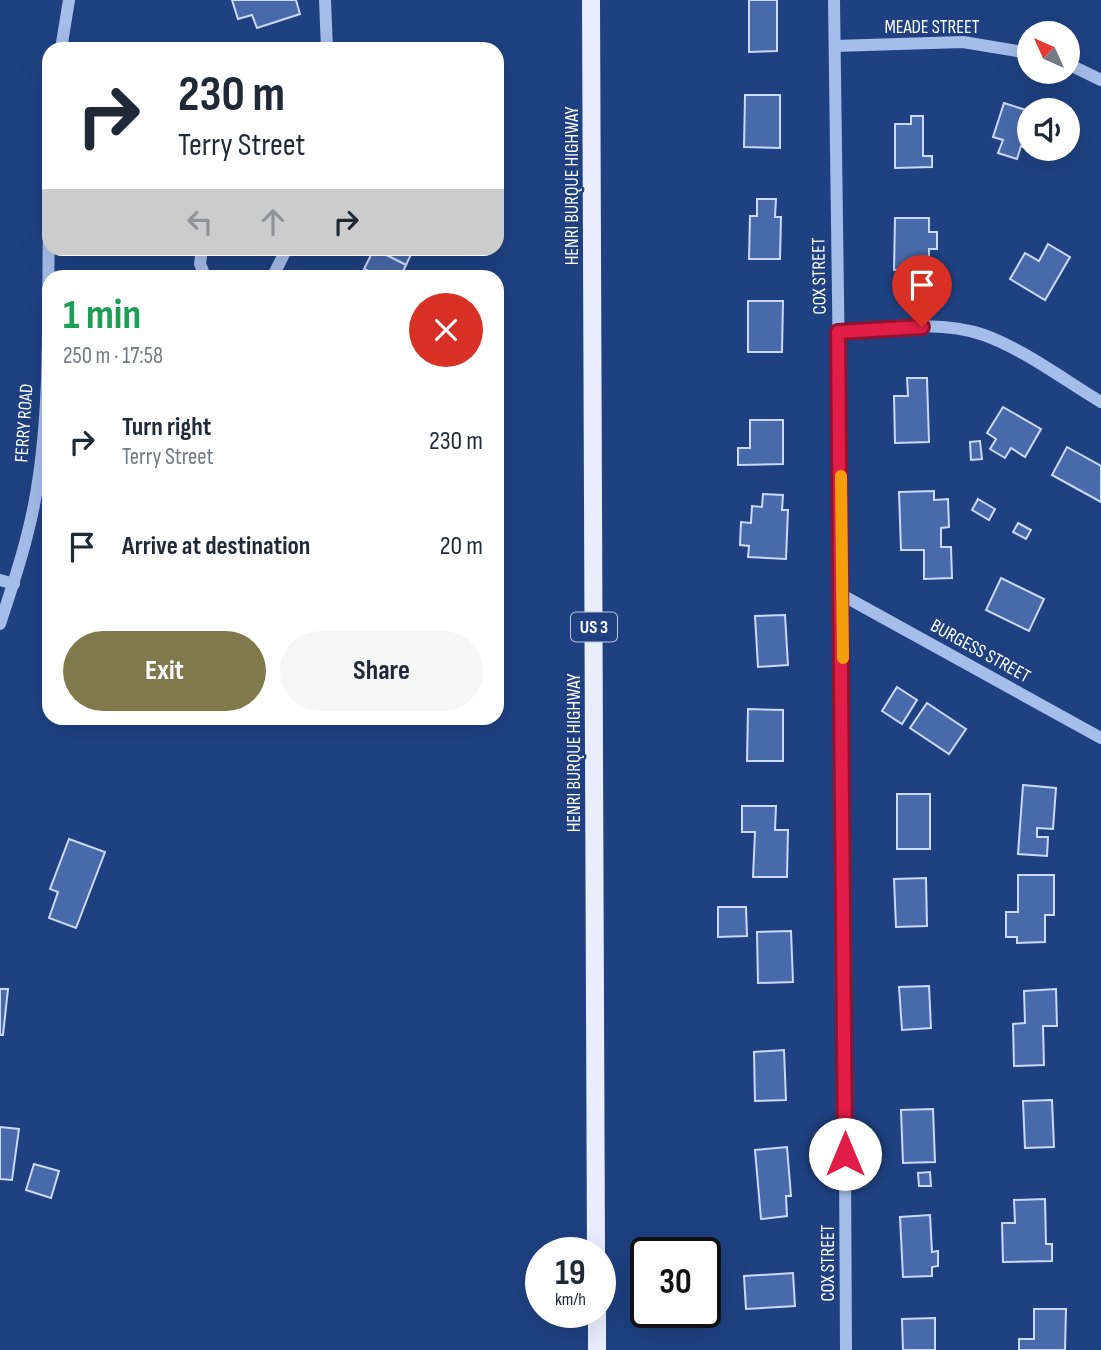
<!DOCTYPE html>
<meta charset="utf-8">
<style>
:root{--surface:#fff;--page:#f6f6f7;--text:#1f2937;--muted:#747a83;--accent:#80794c}
body{margin:0;font-family:"Sofia Sans Condensed",sans-serif;background:var(--page);color:var(--text);height:100vh;display:flex;flex-direction:column;font-size:26px;white-space:nowrap}
*{box-sizing:border-box;margin:0}
p{font-size:23px;color:var(--muted)}
.icon{flex:none;width:38px;height:38px;fill:none;stroke:currentColor;stroke-width:2;stroke-linecap:round;stroke-linejoin:round}
.map{position:relative;flex:1;overflow:hidden}
.side{position:absolute;left:42px;top:270px;width:462px;height:455px;display:flex;flex-direction:column;background:var(--surface);border-radius:21px;box-shadow:0 7px 28px #0002}
.side>*{flex:none}
.top-card{position:absolute;left:42px;top:42px;width:462px;height:214px;border-radius:21px;box-shadow:0 7px 28px #0002;background:#fff;color:var(--text);overflow:hidden}
.needle{width:46px;rotate:315deg}
.tools{position:absolute;left:1017px;top:21px;display:grid;gap:14px}
.tools a{display:grid;place-items:center;width:63px;height:63px;border-radius:50%;background:var(--surface);box-shadow:0 7px 28px #0002;font-size:35px}
.speed{position:absolute;left:525px;top:1237px;display:flex;gap:14px;font-size:35px;font-weight:700;text-align:center}
.speed>*{display:grid;place-content:center;width:91px;height:91px;border-radius:50%;background:var(--surface);box-shadow:0 7px 28px #0002;line-height:1}
.speed small{font-size:18px;font-weight:400}
.speed .limit{border:4px solid #111;border-radius:10px;background:#fff;color:#111}
.pin{position:absolute;display:grid;place-items:center;width:60px;height:60px;color:#fff;margin:-72px -30px;border-radius:50% 50% 50% 0;rotate:-45deg;box-shadow:0 0 7px #0007}
.pin .icon{rotate:45deg}
.me{position:absolute;width:77px;margin:-38px;rotate:0deg;stroke-linejoin:round;filter:drop-shadow(0 0 5px #0008)}
.turn{display:flex;align-items:center;gap:24px;height:147px;padding:0 21px;font-size:32px}
.turn .icon{width:91px;height:91px;stroke-width:2.5}
.turn b{display:block;font-size:49px;line-height:60px}
.lanes{display:flex;align-items:center;height:66px;padding:0 21px;background:#0003;justify-content:center;gap:35px;direction:ltr}
.lanes .off{opacity:.35}
.round{display:grid;place-items:center;flex:none;width:74px;height:74px;border-radius:37px;background:var(--page)}
.overview{display:flex;align-items:center;justify-content:space-between;height:119px;padding:0 21px}
h1{font-size:42px;font-weight:700;line-height:52px;color:#1e9e55}
.button{display:flex;gap:14px;margin-top:auto;padding:14px 21px}
.button a{flex:1;height:80px;border-radius:42px;background:var(--accent);color:#fff;font-size:28px;font-weight:700;line-height:80px;text-align:center}
.button a+a{background:var(--page);color:var(--text)}
ul{padding:0;list-style:none}
li{display:flex;align-items:center;gap:21px;height:105px;padding:0 21px}
li div{flex:1}
li b{display:block;font-size:26px}
li em{font-style:normal}
.map>svg:first-child{display:block}
.building{fill:#486aab;stroke:#c9d9f6;stroke-width:2}
.lines{fill:none;stroke-linecap:round;stroke-linejoin:round}
.minor{stroke:#a5bde9;stroke-width:12}
.major{stroke:#e8eefe;stroke-width:18}
.route-casing{stroke:#92132f;stroke-width:18}
.route{stroke:#e11d48;stroke-width:12}
.slow{stroke:#f59e0b;stroke-width:12}
.labels{text-anchor:middle;stroke-width:5;stroke-linejoin:round;paint-order:stroke}
.shield{fill:#1f4181;stroke:#bcc6d9;stroke-width:2}
.shield-label{font-size:18px;font-weight:bold;fill:#fff}
.street-label{font-size:19px;fill:#fff;stroke:#1f4181}
</style>
<div class="map">
<svg width="1101" height="1350" viewBox="0 0 1101 1350">
<rect width="100%" height="100%" fill="#1f4181"/>
<g class="building">
<polygon points="232,0 296,0 300,14 257,28 252,15 238,19"/>
<polygon points="749,0 777,0 777,51 749,52"/>
<polygon points="745,95 780,95 780,148 744,147"/>
<polygon points="1004,103 1029,111 1029,149 1021,146 1017,159 998,153 1003,140 993,137"/>
<polygon points="911,116 923,116 923,156 932,156 932,167 895,168 895,124 911,124"/>
<polygon points="757,199 776,199 775,217 781,217 780,259 749,259 750,216 757,216"/>
<polygon points="895,218 929,218 929,232 937,232 937,249 929,249 929,270 894,270"/>
<polygon points="1048,244 1070,257 1045,300 1010,279 1025,253 1039,261"/>
<polygon points="374,248 414,248 406,265"/>
<polygon points="374,249 406,265 401,276 379,276 364,269"/>
<polygon points="748,301 783,301 782,352 748,352"/>
<polygon points="907,378 927,378 929,442 895,443 894,396 908,396"/>
<polygon points="1003,407 1041,429 1025,457 1011,448 1005,458 990,449 996,439 987,433"/>
<polygon points="750,420 783,420 783,464 738,465 738,448 750,448"/>
<polygon points="980,441 982,459 971,460 970,442"/>
<polygon points="1067,447 1101,466 1101,502 1052,475"/>
<polygon points="934,491 934,500 948,499 949,527 941,528 941,547 951,547 952,578 924,579 924,550 901,550 899,492"/>
<polygon points="763,494 783,495 782,510 788,510 786,559 748,557 749,546 740,545 741,522 751,523 752,506 762,507"/>
<polygon points="978,499 995,509 989,520 972,510"/>
<polygon points="1018,523 1031,530 1026,539 1013,532"/>
<polygon points="1001,578 1044,599 1029,631 986,610"/>
<polygon points="785,615 788,665 758,667 755,616"/>
<polygon points="897,687 917,700 902,724 882,711"/>
<polygon points="927,703 966,729 949,754 910,728"/>
<polygon points="748,709 783,710 783,761 747,761"/>
<polygon points="1023,785 1056,788 1053,829 1037,828 1037,837 1048,837 1047,856 1018,854"/>
<rect x="897" y="794" width="33" height="55"/>
<polygon points="742,806 776,806 775,830 788,830 787,877 753,877 755,832 742,832"/>
<polygon points="69,839 105,852 76,928 49,918 58,892 50,889"/>
<polygon points="1018,875 1054,875 1054,915 1045,915 1045,942 1017,943 1017,937 1006,937 1006,912 1018,912"/>
<polygon points="926,878 927,926 896,927 894,879"/>
<polygon points="718,907 746,907 747,936 718,937"/>
<polygon points="791,931 793,982 758,983 757,932"/>
<polygon points="929,986 931,1028 902,1030 899,987"/>
<polygon points="0,989 8,989 3,1035 0,1035"/>
<polygon points="1056,989 1057,1026 1043,1026 1044,1065 1014,1066 1013,1024 1025,1023 1024,991"/>
<polygon points="784,1050 786,1100 755,1101 754,1052"/>
<polygon points="1052,1100 1054,1147 1025,1148 1023,1101"/>
<polygon points="933,1109 935,1162 903,1163 901,1110"/>
<polygon points="0,1127 19,1129 12,1180 0,1179"/>
<polygon points="787,1147 791,1196 786,1196 787,1216 761,1219 755,1150"/>
<polygon points="34,1164 59,1171 51,1198 26,1190"/>
<polygon points="930,1172 931,1186 919,1186 918,1173"/>
<polygon points="1045,1199 1046,1244 1052,1244 1052,1261 1003,1262 1002,1223 1015,1223 1014,1200"/>
<polygon points="930,1215 932,1252 938,1251 938,1266 932,1267 932,1276 903,1277 900,1217"/>
<polygon points="793,1273 795,1306 746,1309 744,1276"/>
<polygon points="1034,1309 1066,1309 1065,1350 1019,1350 1019,1339 1034,1339"/>
<polygon points="935,1318 935,1350 903,1350 902,1319"/>
</g>
<g class="lines">
<g class="minor">
<polyline points="325,0 327,49"/>
<polyline points="834,0 842,595 846,1350"/>
<polyline points="835,46 963,42 1029,53"/>
<polyline points="61,49 69,0"/>
<polyline points="1068,64 1101,80"/>
<polyline points="202,248 200,264 205,276"/>
<polyline points="273,276 287,248"/>
<path d="M838 332C885 329 939 319 984 335 1025 350 1064 380 1101 402"/>
<polyline points="0,580 14,584"/>
<polyline points="842,595 1101,738"/>
<path d="M0 624C13 584 26 546 34 505 52 412 47 315 49 221"/>
</g>
<g class="major">
<polyline points="591,0 596,1253"/>
<polyline points="597,1312 597,1350"/>
</g>
</g>
<g class="lines">
<defs>
<polyline id="route" points="845,1154 838,332 922,327"/>
</defs>
<use href="#route" class="route-casing"/>
<use href="#route" class="route"/>
<polyline class="slow" points="841,476 843,658"/>
</g>
<g class="labels">
<rect class="shield" x="571" y="612.5" width="46" height="29" rx="5"/>
<g class="shield-label">
<text x="594" y="633">US 3</text>
</g>
<g class="street-label">
<text x="932" y="33">MEADE STREET</text>
<text transform="translate(571 186) rotate(-90)" y="7">HENRI BURQUE HIGHWAY</text>
<text transform="translate(818 276) rotate(-91)" y="7">COX STREET</text>
<text transform="translate(23 423) rotate(-86)" y="7">FERRY ROAD</text>
<text transform="translate(981 650) rotate(29)" y="7">BURGESS STREET</text>
<text transform="translate(573 753) rotate(-90)" y="7">HENRI BURQUE HIGHWAY</text>
<text transform="translate(827 1263) rotate(-90)" y="7">COX STREET</text>
</g>
</g>
</svg>
<div class="tools">
<a><svg class="needle" viewBox="-14 -14 28 28"><path d="M0-13l5 13h-10z" fill="#e53935"/><path d="M0 13l5-13h-10z" fill="#747a83"/></svg></a>
<a><svg class="icon" aria-label="sound" viewBox="0 0 24 24"><path d="M4 9h4l5-4v14l-5-4H4zM17 9q2 3 0 6"/></svg></a>
</div>
<div class="speed"><div>19<small>km/h</small></div><div class="limit">30</div></div>
<div class="pin" style="left:922px;top:327px;background:#d93025"><svg class="icon" aria-label="arrive" viewBox="0 0 24 24"><path d="M6 21V4h12l-3 4 3 4H6"/></svg></div>
<svg class="me" style="left:845px;top:1154px" viewBox="-20 -20 40 40"><circle r="19" fill="#fff"/><path d="M0-13L10 11 0 6-10 11z" fill="#e11d48"/></svg>
<div class="top-card">
<div class="turn"><svg class="icon" aria-label="right" viewBox="0 0 24 24"><path d="M7 20v-9h11M14 6l5 5-5 5"/></svg><div><b>230 m</b>Terry Street</div></div>
<div class="lanes"><svg class="icon off" aria-label="left" viewBox="0 0 24 24"><path d="M17 20v-9H6M10 6l-5 5 5 5"/></svg><svg class="icon off" aria-label="ahead" viewBox="0 0 24 24"><path d="M12 20V5M6 11l6-6 6 6"/></svg><svg class="icon" aria-label="right" viewBox="0 0 24 24"><path d="M7 20v-9h11M14 6l5 5-5 5"/></svg></div>
</div>
<section class="side">
<div class="overview"><div><h1>1 min</h1><p>250 m · 17:58</p></div><a class="round" style="background:#d93025;color:#fff"><svg class="icon" aria-label="close" viewBox="0 0 24 24"><path d="M6 6l12 12M18 6L6 18"/></svg></a></div>
<ul>
<li><svg class="icon" aria-label="right" viewBox="0 0 24 24"><path d="M7 20v-9h11M14 6l5 5-5 5"/></svg><div><b>Turn right</b><p>Terry Street</p></div><em>230 m</em></li>
<li><svg class="icon" aria-label="arrive" viewBox="0 0 24 24"><path d="M6 21V4h12l-3 4 3 4H6"/></svg><div><b>Arrive at destination</b></div><em>20 m</em></li>
</ul>
<div class="button"><a>Exit</a><a>Share</a></div>
</section>
</div>
